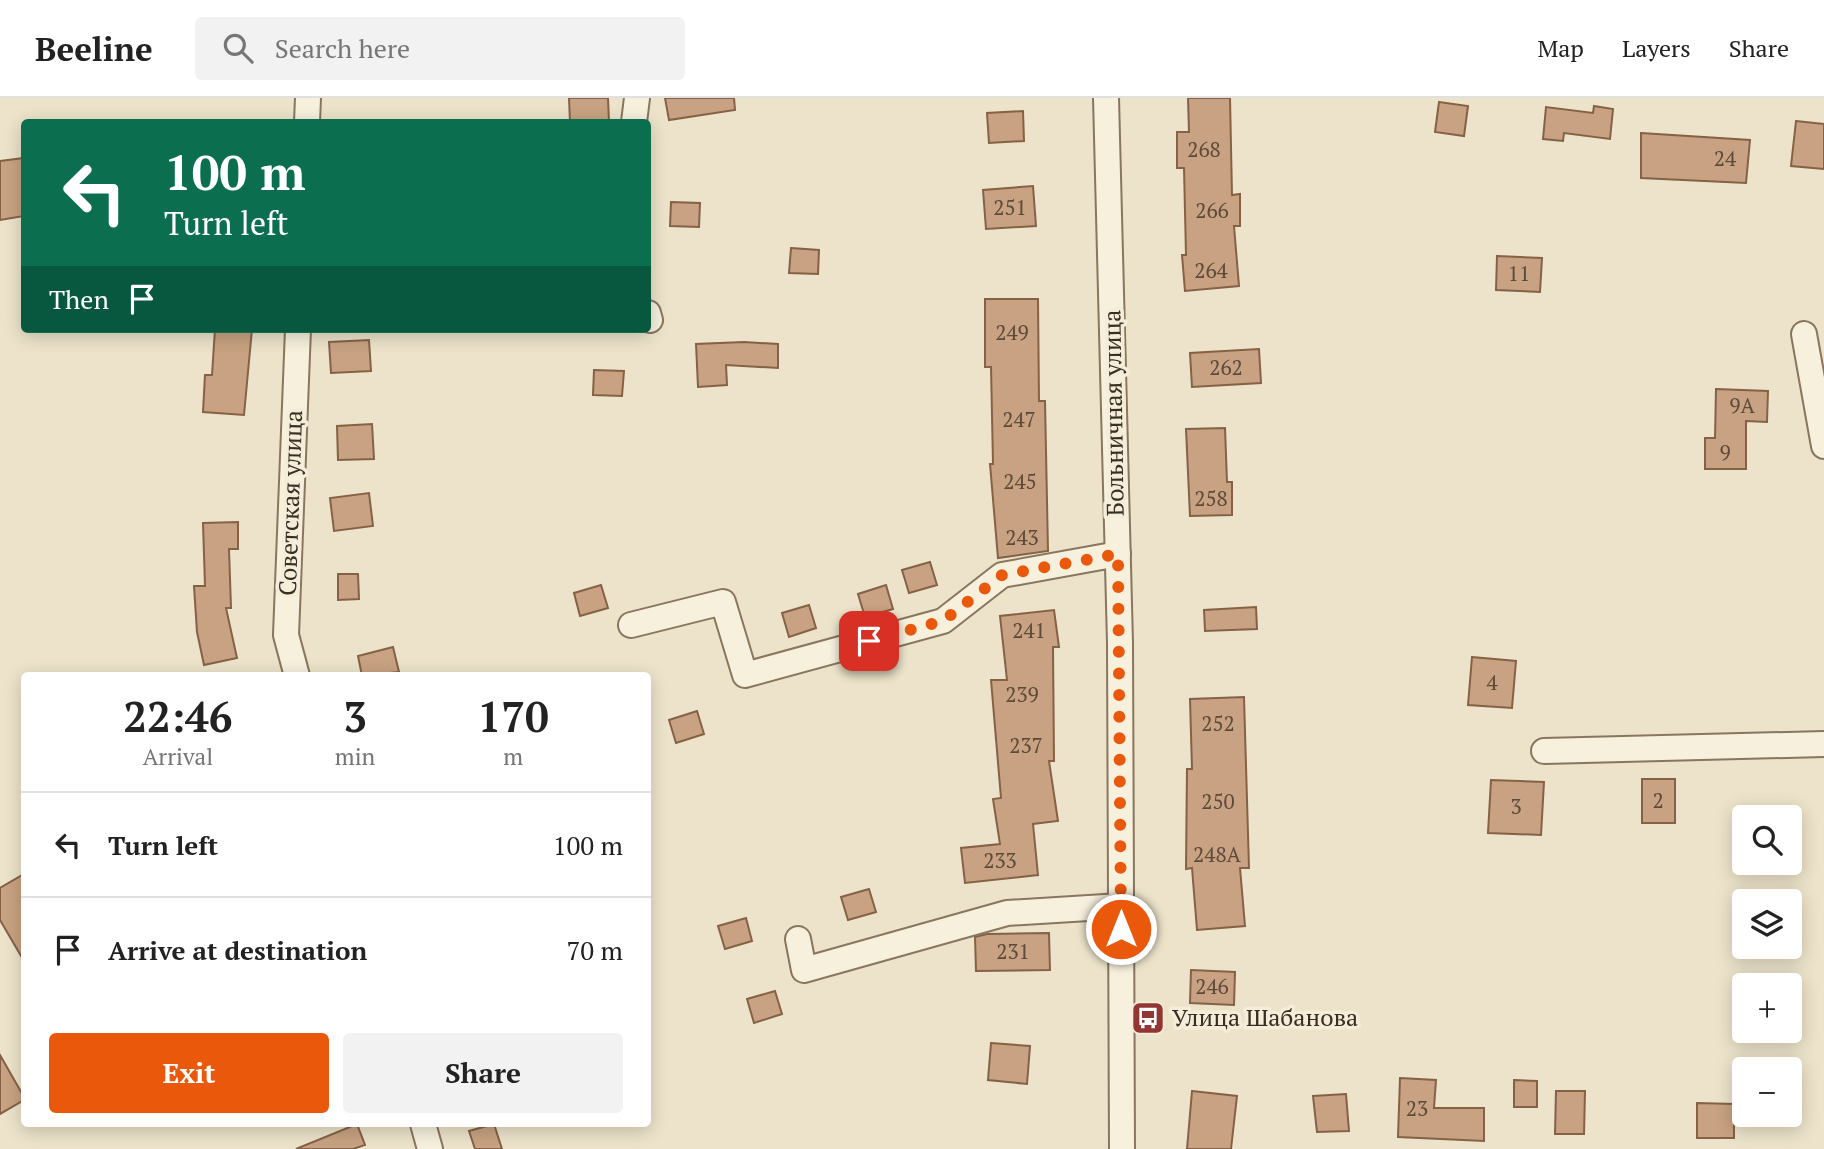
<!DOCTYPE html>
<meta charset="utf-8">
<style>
:root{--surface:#fff;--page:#f2f2f2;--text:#222;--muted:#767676;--line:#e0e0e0;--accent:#ea580c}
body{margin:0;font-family:"PT Serif",serif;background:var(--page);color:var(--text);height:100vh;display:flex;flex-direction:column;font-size:26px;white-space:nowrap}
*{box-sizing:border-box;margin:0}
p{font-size:23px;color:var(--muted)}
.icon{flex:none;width:38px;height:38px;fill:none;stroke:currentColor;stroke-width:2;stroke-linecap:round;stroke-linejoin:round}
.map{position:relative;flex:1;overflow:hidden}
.sheet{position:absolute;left:21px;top:574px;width:630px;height:455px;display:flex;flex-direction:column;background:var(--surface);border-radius:7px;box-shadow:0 4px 18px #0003}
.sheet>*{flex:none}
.guide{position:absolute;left:21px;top:21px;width:630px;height:214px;border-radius:7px;box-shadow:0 4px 18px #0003;background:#0b6e4f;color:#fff;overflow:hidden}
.tools{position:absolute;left:1732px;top:707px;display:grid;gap:14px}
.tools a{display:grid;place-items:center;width:70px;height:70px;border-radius:7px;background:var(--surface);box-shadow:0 4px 18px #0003;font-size:35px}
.pin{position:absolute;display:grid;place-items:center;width:60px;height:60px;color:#fff;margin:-30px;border-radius:14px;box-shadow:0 4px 10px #0006}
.me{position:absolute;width:77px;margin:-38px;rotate:0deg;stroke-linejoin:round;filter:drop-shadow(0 0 5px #0008)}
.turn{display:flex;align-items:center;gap:24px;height:147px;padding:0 28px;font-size:32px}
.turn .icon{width:91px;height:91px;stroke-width:2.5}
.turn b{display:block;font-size:49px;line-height:60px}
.then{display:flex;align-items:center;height:66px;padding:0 28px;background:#0003;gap:14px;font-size:26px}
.eta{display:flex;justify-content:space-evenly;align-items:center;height:119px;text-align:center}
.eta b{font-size:42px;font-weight:700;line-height:49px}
.cta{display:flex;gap:14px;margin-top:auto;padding:14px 28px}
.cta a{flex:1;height:80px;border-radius:7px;background:var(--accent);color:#fff;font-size:28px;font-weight:700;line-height:80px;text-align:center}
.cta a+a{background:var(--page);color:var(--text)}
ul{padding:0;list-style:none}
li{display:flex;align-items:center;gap:21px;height:105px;padding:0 28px;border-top:2px solid var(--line)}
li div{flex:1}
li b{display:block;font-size:26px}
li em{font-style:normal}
header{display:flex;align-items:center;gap:42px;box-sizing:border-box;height:98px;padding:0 35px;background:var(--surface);border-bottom:2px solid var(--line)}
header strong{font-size:33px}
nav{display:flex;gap:38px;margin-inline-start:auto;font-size:24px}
.search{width:490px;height:63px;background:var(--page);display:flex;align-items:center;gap:18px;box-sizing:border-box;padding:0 24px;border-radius:7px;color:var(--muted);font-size:26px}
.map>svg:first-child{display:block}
.building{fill:#c8a282;stroke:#856246;stroke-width:2}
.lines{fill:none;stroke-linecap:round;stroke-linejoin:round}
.minor-casing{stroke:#88765f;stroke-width:28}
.minor{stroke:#f7f0dd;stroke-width:24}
.route{stroke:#ea580c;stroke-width:12;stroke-dasharray:0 21.6}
.labels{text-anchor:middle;stroke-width:7;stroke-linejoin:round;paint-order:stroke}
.number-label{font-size:21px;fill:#5d4b39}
.street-label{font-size:24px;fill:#392e21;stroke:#f4edd9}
.poi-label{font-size:24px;fill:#392e21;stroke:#f4edd9;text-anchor:start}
</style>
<header>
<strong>Beeline</strong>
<div class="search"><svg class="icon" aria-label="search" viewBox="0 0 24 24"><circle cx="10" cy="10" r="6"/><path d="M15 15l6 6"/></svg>Search here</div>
<nav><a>Map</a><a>Layers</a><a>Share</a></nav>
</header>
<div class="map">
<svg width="1824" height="1051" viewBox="0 0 1824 1051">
<rect width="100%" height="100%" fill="#ece3ca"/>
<g class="building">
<polygon points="569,0 608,0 609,24 570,24"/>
<polygon points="665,0 734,0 735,12 669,22"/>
<polygon points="1188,0 1230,0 1232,97 1240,96 1240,128 1234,128 1239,188 1185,193 1182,157 1186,157 1184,70 1177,70 1177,34 1189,34"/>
<polygon points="1439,4 1468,8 1464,38 1435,34"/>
<polygon points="1594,8 1613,11 1610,41 1564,35 1563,43 1543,41 1546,9 1593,15"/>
<polygon points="1023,13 1024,43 989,45 987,15"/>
<polygon points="1796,23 1824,26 1824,71 1791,68"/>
<polygon points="1641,35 1750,42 1746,85 1641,80"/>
<polygon points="24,60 24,118 0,122 0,63"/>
<polygon points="1033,88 1036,128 986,131 983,92"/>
<polygon points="671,104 700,105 699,129 670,128"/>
<polygon points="791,150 819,152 818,176 789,175"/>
<polygon points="1497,158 1542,160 1540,194 1496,192"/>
<polygon points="985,201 1038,201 1039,303 1045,303 1048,453 998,460 990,366 993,366 991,269 985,269"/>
<polygon points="215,231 252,231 244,317 203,314 205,277 212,277"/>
<polygon points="369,242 371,273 331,275 329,244"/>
<polygon points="744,244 778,246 778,270 726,267 727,287 698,289 696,246"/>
<polygon points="1259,251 1261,285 1192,289 1190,255"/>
<polygon points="594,272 624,273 622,298 593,297"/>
<polygon points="1716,291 1768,293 1767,324 1746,323 1746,371 1705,371 1705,340 1715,340"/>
<polygon points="372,326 374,361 338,362 337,328"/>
<polygon points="1225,330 1227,384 1232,384 1232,417 1190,418 1186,331"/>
<polygon points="369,395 373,428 334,433 330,400"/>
<polygon points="238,424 238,451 229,451 231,510 226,510 237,560 204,567 197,534 194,488 205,488 203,425"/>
<polygon points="930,464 937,487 909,495 902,472"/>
<polygon points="338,476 358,476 359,501 338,502"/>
<polygon points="601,487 608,510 580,518 574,495"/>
<polygon points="886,487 893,511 865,519 858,496"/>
<polygon points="809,507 816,530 789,539 782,515"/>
<polygon points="1256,509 1257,531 1205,533 1204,512"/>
<polygon points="1054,512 1059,549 1053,549 1054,663 1049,663 1058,723 1033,726 1038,777 965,785 961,750 1000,746 993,701 1001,700 991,582 1007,582 1000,518"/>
<polygon points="393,549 399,574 362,578 358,558"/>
<polygon points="1472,559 1516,563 1512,610 1468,607"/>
<polygon points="1244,599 1249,770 1240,770 1245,828 1197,832 1192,770 1186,771 1187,671 1192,671 1190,601"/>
<polygon points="697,613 704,636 676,645 669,622"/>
<rect x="1642" y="681" width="33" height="44"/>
<polygon points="1491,682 1544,684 1541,737 1488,735"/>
<polygon points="24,776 24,863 0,822 0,790"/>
<polygon points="869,791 876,814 848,822 841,799"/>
<polygon points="746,820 752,843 725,851 718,828"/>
<polygon points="1049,835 1050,872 976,873 975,839 987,836"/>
<polygon points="1191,872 1235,874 1234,907 1190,905"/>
<polygon points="775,893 782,916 754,925 747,901"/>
<polygon points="991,945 1030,948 1027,986 988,982"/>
<polygon points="0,957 24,999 24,1002 0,1016"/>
<polygon points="1400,980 1436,982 1434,1010 1484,1010 1484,1043 1398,1039"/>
<polygon points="1514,982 1537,983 1537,1009 1514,1009"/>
<polygon points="1192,993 1237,998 1231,1051 1187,1051"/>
<polygon points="1556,993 1585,993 1584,1036 1555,1036"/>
<polygon points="1346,996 1349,1033 1317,1034 1313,998"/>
<polygon points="1697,1005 1734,1006 1734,1040 1697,1040"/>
<polygon points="357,1026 365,1047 353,1051 296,1051"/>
<polygon points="494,1026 502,1051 475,1051 469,1033"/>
</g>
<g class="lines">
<defs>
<g id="minor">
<polyline points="1106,0 1120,545 1122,1051"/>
<polyline points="307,24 308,0"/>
<polyline points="634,24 637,0"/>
<polyline points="648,215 650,222"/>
<polyline points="1804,236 1824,348"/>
<polyline points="631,527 723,504 745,577 943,523 1002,477 1118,456"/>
<polyline points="297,578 286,537 298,231"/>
<polyline points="1544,653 1824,646"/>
<polyline points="798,841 804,872 1007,815 1121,808"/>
<polyline points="423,1026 430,1051"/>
</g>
</defs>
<use href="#minor" class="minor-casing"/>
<use href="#minor" class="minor"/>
</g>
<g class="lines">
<polyline class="route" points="869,543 943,523 1002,477 1118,456 1121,831"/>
</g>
<defs>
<symbol id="bus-square" viewBox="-11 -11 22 22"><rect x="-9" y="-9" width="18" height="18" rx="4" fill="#933633" stroke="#f4edd9"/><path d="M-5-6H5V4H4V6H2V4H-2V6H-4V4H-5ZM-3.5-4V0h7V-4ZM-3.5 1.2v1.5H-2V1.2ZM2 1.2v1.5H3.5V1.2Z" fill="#fff"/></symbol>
</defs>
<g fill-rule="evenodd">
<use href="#bus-square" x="1129" y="901" width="38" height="38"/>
</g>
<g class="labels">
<g class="number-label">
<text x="1204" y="59">268</text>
<text x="1725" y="68">24</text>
<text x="1010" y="117">251</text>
<text x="1212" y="120">266</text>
<text x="1211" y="180">264</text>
<text x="1519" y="183">11</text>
<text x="1012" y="242">249</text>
<text x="1226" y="277">262</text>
<text x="1742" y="315">9А</text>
<text x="1019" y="329">247</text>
<text x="1725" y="362">9</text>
<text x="1020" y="391">245</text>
<text x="1211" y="408">258</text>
<text x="1022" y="447">243</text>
<text x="1029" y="540">241</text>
<text x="1492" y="592">4</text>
<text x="1022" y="604">239</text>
<text x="1218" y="633">252</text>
<text x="1026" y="655">237</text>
<text x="1658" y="710">2</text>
<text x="1218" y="711">250</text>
<text x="1516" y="716">3</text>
<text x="1217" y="764">248А</text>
<text x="1000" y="770">233</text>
<text x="1013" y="861">231</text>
<text x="1212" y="896">246</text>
<text x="1417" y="1018">23</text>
</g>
<g class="street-label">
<text transform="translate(1114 315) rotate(-91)" y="8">Больничная улица</text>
<text transform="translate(291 405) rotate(-88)" y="8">Советская улица</text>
</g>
<g class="poi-label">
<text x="1172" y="928">Улица Шабанова</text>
</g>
</g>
</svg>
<div class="tools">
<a><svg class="icon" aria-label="search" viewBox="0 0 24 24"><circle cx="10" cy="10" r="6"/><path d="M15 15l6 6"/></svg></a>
<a><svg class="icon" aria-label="layers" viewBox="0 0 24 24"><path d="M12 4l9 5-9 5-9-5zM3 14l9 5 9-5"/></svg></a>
<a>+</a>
<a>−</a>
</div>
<div class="pin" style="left:869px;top:543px;background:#d93025"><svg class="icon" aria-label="arrive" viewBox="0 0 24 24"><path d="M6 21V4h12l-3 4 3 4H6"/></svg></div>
<svg class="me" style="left:1121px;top:831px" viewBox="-20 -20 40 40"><circle r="17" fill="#ea580c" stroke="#fff" stroke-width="3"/><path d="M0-11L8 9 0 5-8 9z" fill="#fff"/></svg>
<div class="guide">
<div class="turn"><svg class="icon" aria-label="left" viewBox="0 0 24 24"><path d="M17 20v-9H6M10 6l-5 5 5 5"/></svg><div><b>100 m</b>Turn left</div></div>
<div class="then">Then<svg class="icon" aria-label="arrive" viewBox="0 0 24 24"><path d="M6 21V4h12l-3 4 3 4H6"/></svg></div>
</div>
<section class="sheet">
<div class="eta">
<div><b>22:46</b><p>Arrival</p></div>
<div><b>3</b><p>min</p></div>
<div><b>170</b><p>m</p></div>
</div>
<ul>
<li><svg class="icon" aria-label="left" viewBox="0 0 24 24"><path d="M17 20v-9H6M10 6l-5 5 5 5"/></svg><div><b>Turn left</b></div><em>100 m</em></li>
<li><svg class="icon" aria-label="arrive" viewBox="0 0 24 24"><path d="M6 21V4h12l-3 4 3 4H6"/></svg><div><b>Arrive at destination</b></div><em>70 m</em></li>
</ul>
<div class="cta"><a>Exit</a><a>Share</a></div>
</section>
</div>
